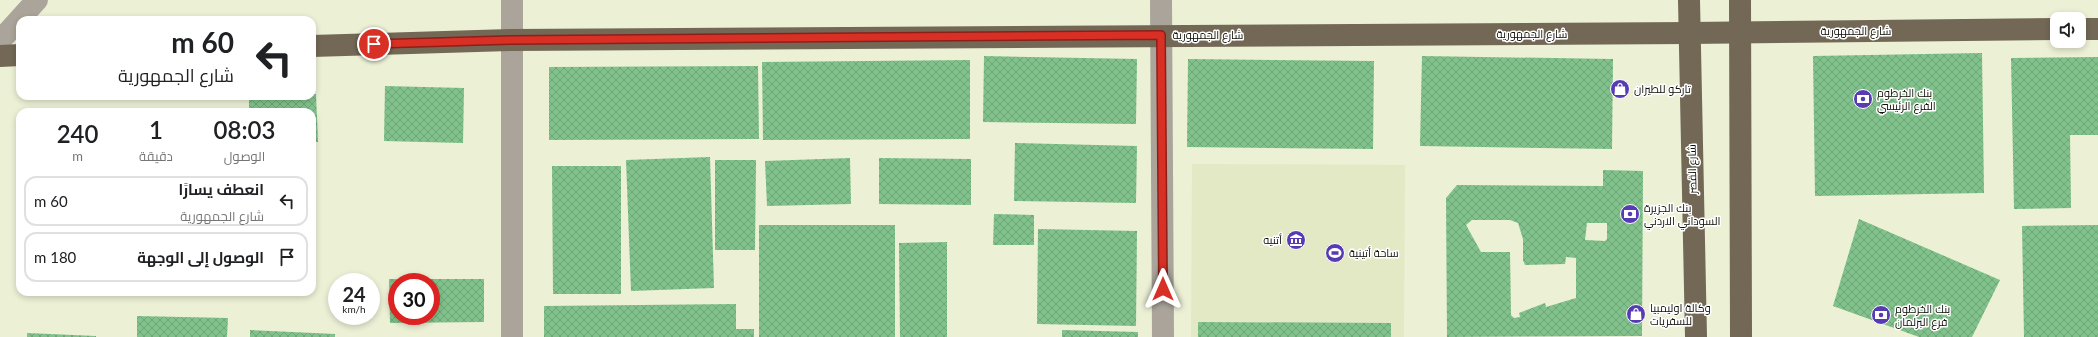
<!DOCTYPE html>
<html lang="ar">
<meta charset="utf-8">
<style>
:root{--surface:#fff;--page:#f6f6f6;--text:#202124;--muted:#757577;--line:#e0e0e0}
body{margin:0;font-family:Lato,Cairo,sans-serif;background:var(--page);color:var(--text);direction:rtl;height:100vh;display:flex;flex-direction:column;font-size:15px;white-space:nowrap}
*{box-sizing:border-box;margin:0}
p{font-size:13px;color:var(--muted)}
.icon{flex:none;width:22px;height:22px;fill:none;stroke:currentColor;stroke-width:2;stroke-linecap:round;stroke-linejoin:round}
.map{position:relative;flex:1;overflow:hidden;direction:ltr}
.sheet{position:absolute;left:16px;top:108px;width:300px;height:188px;display:flex;flex-direction:column;background:var(--surface);border-radius:12px;box-shadow:0 2px 6px #0003;direction:rtl}
.sheet>*{flex:none}
.banner{position:absolute;left:16px;top:16px;width:300px;height:84px;border-radius:12px;box-shadow:0 2px 6px #0003;direction:rtl;background:#fff;color:var(--text);overflow:hidden}
.tools{position:absolute;left:2050px;top:12px;display:grid;gap:8px}
.tools a{display:grid;place-items:center;width:36px;height:36px;border-radius:8px;background:var(--surface);box-shadow:0 2px 6px #0003;font-size:20px}
.speed{position:absolute;left:328px;top:273px;display:flex;gap:8px;font-size:20px;font-weight:700;text-align:center}
.speed>*{display:grid;place-content:center;width:52px;height:52px;border-radius:50%;background:var(--surface);box-shadow:0 2px 6px #0003;line-height:1}
.speed small{font-size:10px;font-weight:400}
.speed .limit{border:6px solid #d22;background:#fff;color:#111}
.pin{position:absolute;display:grid;place-items:center;width:34px;height:34px;color:#fff;margin:-17px;border:2px solid #fff;border-radius:50%;box-shadow:0 1px 4px #0007}
.me{position:absolute;width:44px;margin:-22px;rotate:0deg;stroke-linejoin:round;filter:drop-shadow(0 0 3px #0008)}
.turn{display:flex;align-items:center;gap:14px;height:84px;padding:0 16px;font-size:18px}
.turn .icon{width:52px;height:52px;stroke-width:2.5}
.turn b{display:block;font-size:28px;line-height:34px}
.eta{display:flex;justify-content:space-evenly;align-items:center;height:68px;text-align:center}
.eta b{font-size:24px;font-weight:600;line-height:28px}
ul{padding:0;list-style:none}
li{display:flex;align-items:center;gap:12px;height:50px;margin:0 8px 6px;padding:0 8px;border:2px solid var(--line);border-radius:12px}
li div{flex:1}
li b{display:block;font-size:15px}
li em{font-style:normal}
.map>svg:first-child{display:block}
.built{fill:#e3e8c5}
.building{fill:url(#building-cross-hatch);fill-rule:evenodd}
.lines{fill:none;stroke-linecap:round;stroke-linejoin:round}
.minor{stroke:#aaa49a;stroke-width:22}
.major{stroke:#736856;stroke-width:22}
.route-casing{stroke:#8d1f18;stroke-width:10}
.route{stroke:#d93025;stroke-width:7}
.labels{text-anchor:middle;stroke-width:3;stroke-linejoin:round;paint-order:stroke}
.street-label{font-size:11px;fill:#0c0d05;stroke:#fff}
.poi-label{font-size:11px;fill:#0c0d05;stroke:#fff;text-anchor:start}
</style>
<div class="map">
<svg width="2098" height="337" viewBox="0 0 2098 337">
<defs>
<pattern id="building-cross-hatch" width="8" height="8" patternUnits="userSpaceOnUse"><rect width="8" height="8" fill="#81c28c"/><path d="M0 0l8 8M0 8l8-8" fill="none" stroke="#6ea677"/></pattern>
</defs>
<rect width="100%" height="100%" fill="#ecf0d5"/>
<polygon class="built" points="1192,164 1405,165 1404,337 1191,337"/>
<g class="building">
<polygon points="1982,53 1984,193 1815,196 1813,56"/>
<polygon points="984,56 1137,59 1136,124 983,122"/>
<polygon points="1422,56 1613,59 1612,149 1420,146"/>
<polygon points="2098,57 2098,135 2070,135 2071,208 2014,209 2011,58"/>
<polygon points="1188,59 1374,61 1373,149 1187,147"/>
<polygon points="970,60 970,139 763,140 762,62"/>
<polygon points="758,66 759,139 549,140 549,67"/>
<polygon points="385,86 464,88 463,143 384,141"/>
<polygon points="312,94 316,94 318,142 312,142 312,112 249,112 249,96 312,96"/>
<polygon points="1015,143 1137,146 1136,203 1014,201"/>
<polygon points="710,157 714,288 631,291 626,160"/>
<polygon points="850,158 851,204 767,206 765,161"/>
<polygon points="879,158 971,159 971,205 879,204"/>
<polygon points="715,160 756,160 755,250 715,250"/>
<polygon points="552,166 621,166 621,294 553,294"/>
<path d="M1603 170 1643 171 1642 336 1447 337 1446 198 1457 185 1603 186ZM1472 220H1510L1518 223 1523 239V260L1525 265 1565 264 1566 257 1576 258V298L1546 307 1545 303 1519 313 1520 317 1514 318 1511 315 1510 252H1481L1466 225ZM1587 223H1607V239L1605 241 1585 240Z"/>
<polygon points="994,214 1034,215 1034,245 993,245"/>
<polygon points="1859,219 2000,280 1972,337 1919,337 1833,306"/>
<rect x="759" y="225" width="136" height="112"/>
<polygon points="2098,225 2098,337 2024,337 2022,226"/>
<polygon points="1038,229 1137,231 1136,326 1037,324"/>
<polygon points="947,242 947,337 900,337 899,243"/>
<path d="M389 279H484V322L390 323ZM397 282H431V316H397Z"/>
<polygon points="736,304 736,329 754,329 754,337 544,337 544,306"/>
<polygon points="137,316 228,318 227,337 137,337"/>
<polygon points="1198,322 1391,323 1391,337 1198,337"/>
<polygon points="250,330 335,334 335,337 250,337"/>
<polygon points="1062,330 1138,332 1138,337 1062,337"/>
<polygon points="27,333 96,336 96,337 27,337"/>
</g>
<g class="lines">
<g class="minor">
<polyline points="1161,0 1163,337"/>
<polyline points="0,41 37,0"/>
<polyline points="512,337 512,0"/>
</g>
<g class="major">
<polyline points="1689,0 1696,337"/>
<polyline points="1740,0 1741,337"/>
<polyline points="2079,29 2098,29"/>
<polyline points="312,46 512,40 1689,33 2057,29"/>
<polyline points="0,56 20,55"/>
</g>
</g>
<g class="lines">
<defs>
<polyline id="route" points="374,44 512,40 1161,35 1163,289"/>
</defs>
<use href="#route" class="route-casing"/>
<use href="#route" class="route"/>
</g>
<defs>
<symbol id="shop-disc" viewBox="-11 -11 22 22"><circle r="9.5" fill="#563bb3" stroke="#fff"/><path d="M-5-2.5h2.3a2.7 3.5 0 0 1 5.4 0H5L5.5 6h-11ZM-1.5-2.5h3a1.5 2.3 0 0 0-3 0Z" fill="#fff"/></symbol>
<symbol id="bank-disc" viewBox="-11 -11 22 22"><circle r="9.5" fill="#563bb3" stroke="#fff"/><path d="M-6-4H6V4H-6ZM0-2.3a2.3 2.3 0 1 0 0 4.6a2.3 2.3 0 1 0 0-4.6Z" fill="#fff"/></symbol>
<symbol id="museum-disc" viewBox="-11 -11 22 22"><circle r="9.5" fill="#563bb3" stroke="#fff"/><path d="M0-6L6-3V-2H-6V-3ZM-5-1h2V3h-2ZM-1-1h2V3h-2ZM3-1h2V3H3ZM-6 4H6V6H-6Z" fill="#fff"/></symbol>
<symbol id="stadium-disc" viewBox="-11 -11 22 22"><circle r="9.5" fill="#563bb3" stroke="#fff"/><path d="M0-5a6.5 5 0 1 0 0 10a6.5 5 0 1 0 0-10ZM-3.5-1.8h7v3.6h-7Z" fill="#fff"/></symbol>
</defs>
<g fill-rule="evenodd">
<use href="#shop-disc" x="1609" y="78" width="22" height="22"/>
<use href="#bank-disc" x="1852" y="88" width="22" height="22"/>
<use href="#bank-disc" x="1619" y="203" width="22" height="22"/>
<use href="#museum-disc" x="1285" y="229" width="22" height="22"/>
<use href="#stadium-disc" x="1324" y="242" width="22" height="22"/>
<use href="#shop-disc" x="1625" y="303" width="22" height="22"/>
<use href="#bank-disc" x="1870" y="304" width="22" height="22"/>
</g>
<g class="labels">
<g class="street-label">
<text x="1856" y="35">شارع الجمهورية</text>
<text x="1532" y="38">شارع الجمهورية</text>
<text x="1208" y="39">شارع الجمهورية</text>
<text transform="translate(1692 169) rotate(-91)" y="4">شارع القصر</text>
</g>
<g class="poi-label">
<text x="1634" y="93">تاركو للطيران</text>
<text x="1877" y="97">بنك الخرطوم<tspan x="1877" dy="13">الفرع الرئيسي</tspan></text>
<text x="1644" y="212">بنك الجزيرة<tspan x="1644" dy="13">السوداني الاردني</tspan></text>
<text x="1282" y="244" text-anchor="end">أتنيه</text>
<text x="1349" y="257">ساحة أتينية</text>
<text x="1650" y="312">وكالة اوليمبيا<tspan x="1650" dy="13">للسفريات</tspan></text>
<text x="1895" y="313">بنك الخرطوم<tspan x="1895" dy="13">فرع البرلمان</tspan></text>
</g>
</g>
</svg>
<div class="tools">
<a><svg class="icon" aria-label="sound" viewBox="0 0 24 24"><path d="M4 9h4l5-4v14l-5-4H4zM17 9q2 3 0 6"/></svg></a>
</div>
<div class="speed"><div>24<small>km/h</small></div><div class="limit">30</div></div>
<div class="pin" style="left:374px;top:44px;background:#d93025"><svg class="icon" aria-label="arrive" viewBox="0 0 24 24"><path d="M6 21V4h12l-3 4 3 4H6"/></svg></div>
<svg class="me" style="left:1163px;top:289px" viewBox="-20 -20 40 40"><path d="M0-17L14 15 0 8-14 15z" fill="#d93025" stroke="#fff" stroke-width="4"/></svg>
<div class="banner">
<div class="turn"><svg class="icon" aria-label="left" viewBox="0 0 24 24"><path d="M17 20v-9H6M10 6l-5 5 5 5"/></svg><div><b>60 m</b>شارع الجمهورية</div></div>
</div>
<section class="sheet">
<div class="eta">
<div><b>08:03</b><p>الوصول</p></div>
<div><b>1</b><p>دقيقة</p></div>
<div><b>240</b><p>m</p></div>
</div>
<ul>
<li><svg class="icon" aria-label="left" viewBox="0 0 24 24"><path d="M17 20v-9H6M10 6l-5 5 5 5"/></svg><div><b>انعطف يسارًا</b><p>شارع الجمهورية</p></div><em>60 m</em></li>
<li><svg class="icon" aria-label="arrive" viewBox="0 0 24 24"><path d="M6 21V4h12l-3 4 3 4H6"/></svg><div><b>الوصول إلى الوجهة</b></div><em>180 m</em></li>
</ul>
</section>
</div>
